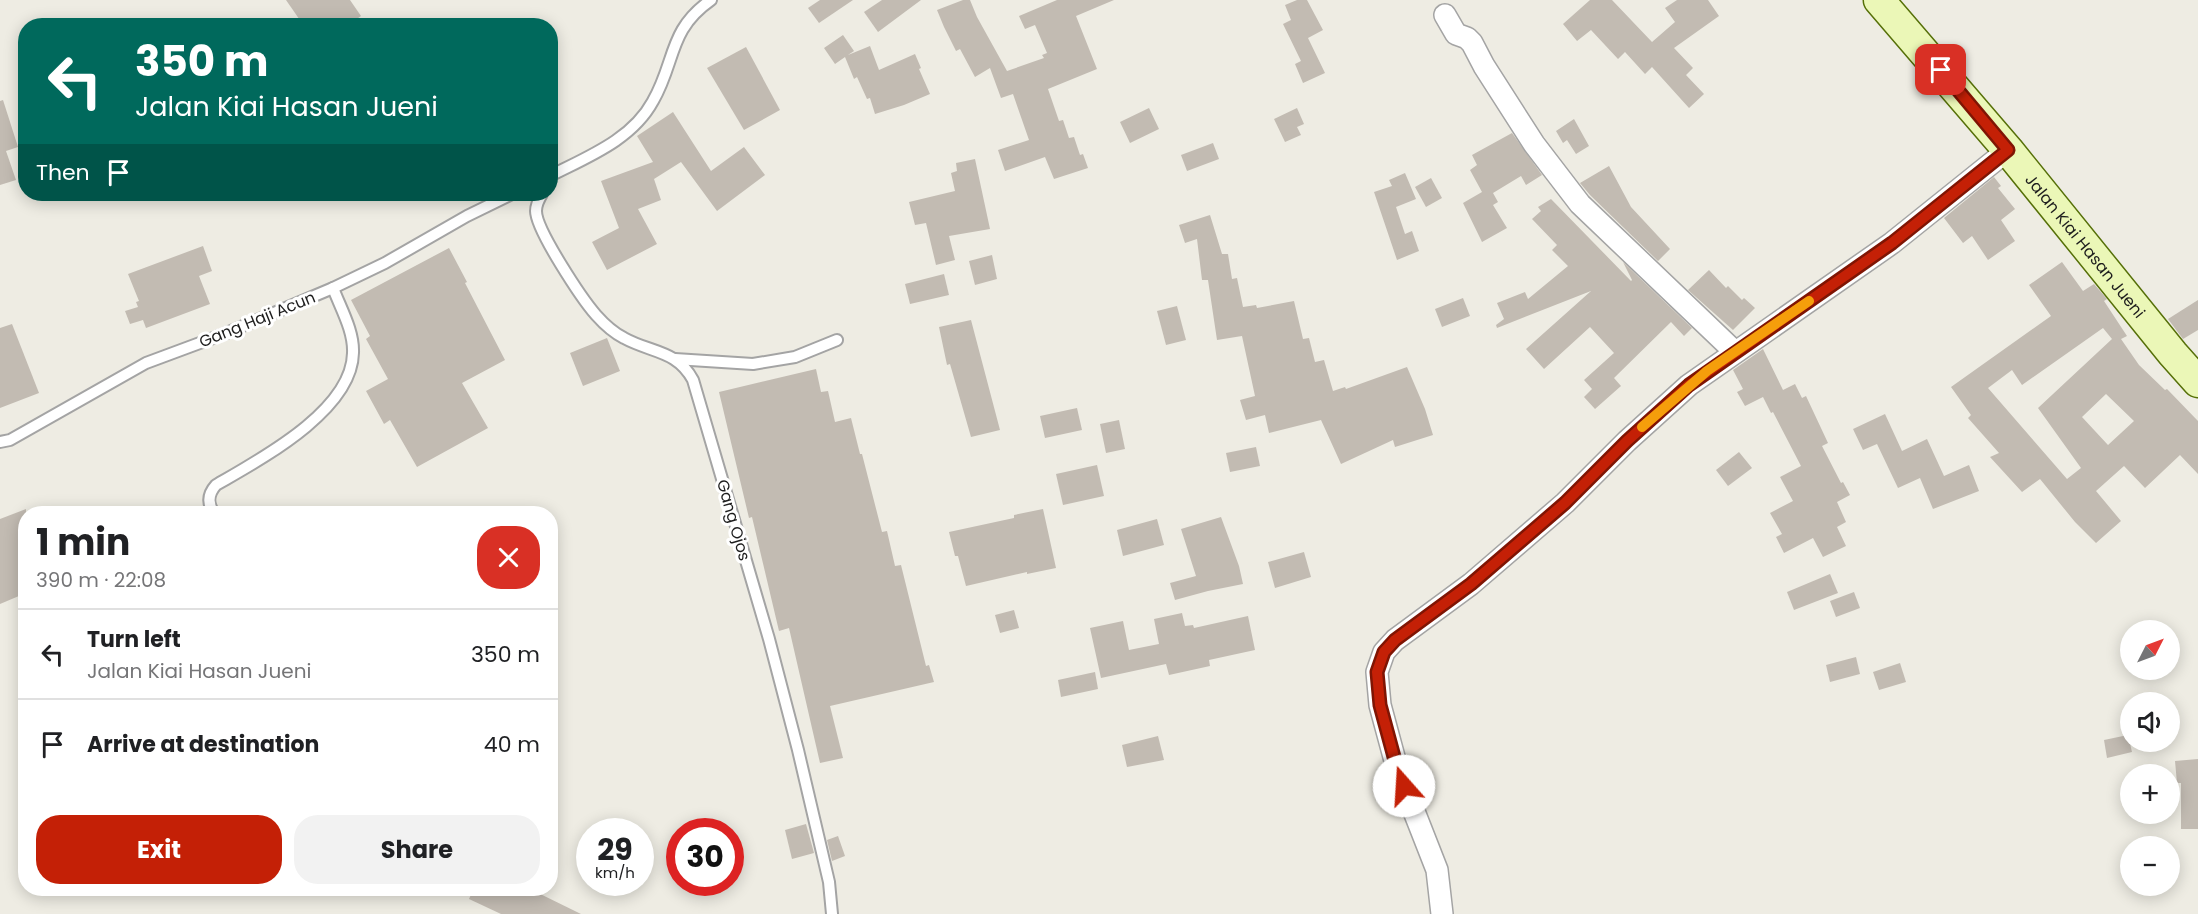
<!DOCTYPE html>
<meta charset="utf-8">
<style>
:root{--surface:#fff;--page:#f2f2f2;--text:#202124;--muted:#757577;--line:#e0e0e0;--accent:#c42006}
body{margin:0;font-family:Poppins,sans-serif;background:var(--page);color:var(--text);height:100vh;display:flex;flex-direction:column;font-size:22px;white-space:nowrap}
*{box-sizing:border-box;margin:0}
p{font-size:20px;color:var(--muted)}
.icon{flex:none;width:33px;height:33px;fill:none;stroke:currentColor;stroke-width:2;stroke-linecap:round;stroke-linejoin:round}
.map{position:relative;flex:1;overflow:hidden}
.sheet{position:absolute;left:18px;top:506px;width:540px;height:390px;display:flex;flex-direction:column;background:var(--surface);border-radius:24px;box-shadow:0 3px 15px #0003}
.sheet>*{flex:none}
.top-card{position:absolute;left:18px;top:18px;width:540px;height:183px;border-radius:24px;box-shadow:0 3px 15px #0003;background:#00695c;color:#fff;overflow:hidden}
.needle{width:39px;rotate:48deg}
.tools{position:absolute;left:2120px;top:620px;display:grid;gap:12px}
.tools a{display:grid;place-items:center;width:60px;height:60px;border-radius:50%;background:var(--surface);box-shadow:0 3px 15px #0003;font-size:30px}
.speed{position:absolute;left:576px;top:818px;display:flex;gap:12px;font-size:30px;font-weight:700;text-align:center}
.speed>*{display:grid;place-content:center;width:78px;height:78px;border-radius:50%;background:var(--surface);box-shadow:0 3px 15px #0003;line-height:1}
.speed small{font-size:15px;font-weight:400}
.speed .limit{border:9px solid #d22;background:#fff;color:#111}
.pin{position:absolute;display:grid;place-items:center;width:51px;height:51px;color:#fff;margin:-26px;border-radius:12px;box-shadow:0 3px 9px #0006}
.me{position:absolute;width:66px;margin:-33px;rotate:341deg;stroke-linejoin:round;filter:drop-shadow(0 0 4px #0008)}
.turn{display:flex;align-items:center;gap:21px;height:126px;padding:0 18px;font-size:27px}
.turn .icon{width:78px;height:78px;stroke-width:2.5}
.turn b{display:block;font-size:42px;line-height:51px}
.then{display:flex;align-items:center;height:57px;padding:0 18px;background:#0003;gap:12px;font-size:22px}
.round{display:grid;place-items:center;flex:none;width:63px;height:63px;border-radius:24px;background:var(--page)}
.overview{display:flex;align-items:center;justify-content:space-between;height:102px;padding:0 18px}
h1{font-size:36px;font-weight:700;line-height:45px}
.primary-button{display:flex;gap:12px;margin-top:auto;padding:12px 18px}
.primary-button a{flex:1;height:69px;border-radius:24px;background:var(--accent);color:#fff;font-size:24px;font-weight:700;line-height:69px;text-align:center}
.primary-button a+a{background:var(--page);color:var(--text)}
ul{padding:0;list-style:none}
li{display:flex;align-items:center;gap:18px;height:90px;padding:0 18px;border-top:2px solid var(--line)}
li div{flex:1}
li b{display:block;font-size:22px}
li em{font-style:normal}
.map>svg:first-child{display:block}
.building{fill:#c2bbb2;fill-rule:evenodd}
.lines{fill:none;stroke-linecap:round;stroke-linejoin:round}
.lane-casing{stroke:#a4a4a4;stroke-width:14}
.street-casing{stroke:#a4a4a4;stroke-width:24}
.secondary-casing{stroke:#567008;stroke-width:33}
.lane{stroke:#fff;stroke-width:10}
.street{stroke:#fff;stroke-width:21}
.secondary{stroke:#ebf7b7;stroke-width:30}
.route-casing{stroke:#7f1504;stroke-width:15}
.route{stroke:#c42006;stroke-width:10}
.slow{stroke:#f59e0b;stroke-width:10}
.labels{text-anchor:middle;stroke-width:6;stroke-linejoin:round;paint-order:stroke}
.street-label{font-size:16px;fill:#1d1d1d;stroke:#fff}
</style>
<div class="map">
<svg width="2198" height="914" viewBox="0 0 2198 914">
<rect width="100%" height="100%" fill="#eeece3"/>
<g class="building">
<polygon points="286,0 350,0 361,16 347,26 304,26"/>
<polygon points="820,0 853,0 819,23 808,8"/>
<polygon points="882,0 921,0 878,32 864,12"/>
<polygon points="963,0 970,0 977,17 1007,71 1044,58 1042,55 1047,53 1035,25 1025,29 1019,16 1057,0 1114,0 1076,16 1097,69 1048,89 1059,121 1063,120 1069,138 1074,137 1080,155 1083,154 1088,168 1054,179 1045,157 1005,171 998,150 1029,140 1013,94 1001,98 990,68 975,77 960,49 956,51 944,27 937,10"/>
<polygon points="1297,0 1307,0 1323,30 1308,38 1325,73 1303,83 1295,64 1301,61 1283,24 1291,20 1285,5"/>
<polygon points="1590,0 1612,0 1652,42 1675,22 1665,8 1677,0 1708,0 1719,16 1674,48 1693,68 1686,75 1704,94 1689,108 1652,67 1645,74 1625,52 1618,59 1591,30 1577,41 1563,24"/>
<polygon points="843,35 854,51 848,55 870,46 879,70 915,54 921,68 919,69 930,94 904,105 875,114 870,98 867,99 857,77 854,79 845,57 835,64 824,48"/>
<polygon points="746,47 780,110 744,130 707,68"/>
<polygon points="3,100 18,147 6,151 16,180 0,185 0,101"/>
<polygon points="1149,108 1159,129 1130,143 1120,122"/>
<polygon points="1297,108 1304,124 1297,127 1301,135 1285,142 1274,119"/>
<polygon points="673,112 711,171 744,147 765,175 717,211 681,162 654,179 661,200 638,209 657,244 607,270 592,242 619,228 601,181 653,162 637,136"/>
<polygon points="1574,119 1589,146 1576,154 1567,140 1563,143 1556,131"/>
<polygon points="1512,133 1542,175 1526,185 1521,176 1493,193 1498,202 1493,205 1507,228 1482,242 1463,203 1482,192 1470,170 1477,165 1472,155"/>
<polygon points="1213,143 1219,159 1187,171 1181,155"/>
<polygon points="975,159 990,229 949,236 955,260 936,265 926,223 915,225 909,202 955,191 951,173 957,171 956,163"/>
<polygon points="1609,166 1631,207 1670,249 1658,261 1590,195 1580,183"/>
<polygon points="1405,173 1416,199 1396,207 1405,234 1412,231 1419,251 1397,260 1374,192 1392,186 1389,180"/>
<polygon points="1994,177 2001,186 1998,188 2015,209 2001,220 2015,241 1988,260 1972,236 1963,243 1944,218"/>
<polygon points="1431,178 1442,198 1426,207 1415,187"/>
<polygon points="1551,199 1631,281 1632,280 1623,262 1692,328 1684,336 1671,322 1614,378 1621,386 1595,409 1584,397 1592,389 1584,380 1614,353 1590,327 1544,369 1526,349 1591,291 1497,328 1496,325 1504,319 1497,303 1525,292 1528,299 1568,266 1552,250 1557,245 1532,219 1541,211 1538,207"/>
<polygon points="1210,215 1222,254 1228,254 1232,279 1237,278 1243,307 1256,305 1257,308 1294,301 1303,339 1309,338 1315,362 1324,360 1333,391 1345,387 1346,389 1407,367 1425,409 1433,435 1395,447 1393,440 1341,464 1321,420 1269,433 1265,415 1246,420 1240,400 1255,396 1242,336 1217,340 1208,280 1202,280 1197,239 1185,243 1179,225"/>
<polygon points="203,246 212,271 199,276 210,304 146,328 143,320 130,324 125,311 138,307 136,302 139,301 128,274"/>
<polygon points="449,248 467,282 465,283 505,360 462,383 488,428 417,467 390,420 384,424 366,391 388,379 366,339 370,336 351,300"/>
<polygon points="992,255 997,279 975,285 969,261"/>
<path d="M2062 262 2083 291 2094 284 2107 299 2104 301 2127 336 2121 339 2139 365 2165 390 2167 389 2198 421V474L2180 455 2145 488 2124 466 2096 491 2121 521 2096 543 2075 522 2040 479 2022 492 1990 457 1999 453 1968 418 1971 415 1951 387 2051 316 2029 285ZM2103 328 2112 339 2038 408 2081 468 2067 479 1988 388 2012 370 2022 385ZM2106 394 2134 421 2108 445 2082 417Z"/>
<polygon points="1709,270 1726,288 1728,286 1742,300 1744,298 1755,308 1733,330 1688,290"/>
<polygon points="944,274 949,295 910,304 905,284"/>
<polygon points="1463,298 1470,316 1442,327 1435,309"/>
<polygon points="2198,300 2198,330 2183,339 2168,319"/>
<polygon points="1177,306 1186,340 1166,345 1157,311"/>
<polygon points="971,320 1000,430 971,437 950,364 947,365 939,327"/>
<polygon points="12,324 39,393 0,408 0,328"/>
<polygon points="607,338 620,371 583,386 570,353"/>
<polygon points="1763,349 1783,390 1795,384 1802,398 1806,396 1828,443 1822,446 1841,483 1843,482 1850,495 1837,502 1846,522 1837,527 1846,546 1823,557 1813,538 1784,553 1776,537 1782,534 1770,513 1793,501 1780,477 1801,466 1773,412 1771,413 1763,397 1745,406 1737,392 1743,389 1733,370"/>
<polygon points="816,369 821,392 828,391 835,422 851,418 860,454 862,454 882,532 887,531 895,566 901,565 926,666 929,665 934,682 830,706 843,758 820,763 789,628 779,631 752,517 749,518 719,392"/>
<polygon points="1077,408 1082,430 1045,438 1040,416"/>
<polygon points="1885,414 1902,451 1927,439 1944,476 1969,465 1979,491 1933,509 1920,478 1898,488 1877,444 1863,450 1853,429"/>
<polygon points="1119,420 1125,449 1106,453 1100,424"/>
<polygon points="1256,447 1260,466 1230,472 1226,453"/>
<polygon points="1739,452 1752,468 1728,486 1716,470"/>
<polygon points="1097,465 1104,496 1063,505 1056,474"/>
<polygon points="26,509 26,593 0,604 0,519"/>
<polygon points="1043,509 1056,568 1027,574 1027,572 966,586 958,556 955,556 949,532 1014,518 1014,515"/>
<polygon points="1221,517 1239,566 1243,584 1208,591 1175,600 1170,583 1196,576 1181,529"/>
<polygon points="1157,519 1164,545 1123,556 1117,530"/>
<polygon points="1304,552 1311,577 1275,588 1268,562"/>
<polygon points="1830,574 1838,593 1794,610 1787,592"/>
<polygon points="1854,592 1860,608 1836,617 1830,601"/>
<polygon points="1014,610 1019,628 1000,633 995,615"/>
<polygon points="1182,613 1185,626 1193,625 1194,628 1248,616 1255,650 1209,660 1210,666 1169,675 1166,664 1101,678 1090,628 1123,621 1129,650 1159,644 1154,619"/>
<polygon points="1856,657 1860,674 1830,682 1826,665"/>
<polygon points="1900,663 1906,682 1879,690 1873,672"/>
<polygon points="1095,672 1098,689 1061,697 1058,680"/>
<polygon points="2128,735 2132,752 2107,758 2104,740"/>
<polygon points="1158,736 1164,760 1127,767 1122,745"/>
<polygon points="2198,759 2198,829 2181,829 2181,783 2177,783 2175,761"/>
<polygon points="806,824 814,853 792,859 785,830"/>
<polygon points="838,836 845,856 832,861 827,840"/>
<polygon points="474,888 528,888 581,914 501,914 469,899"/>
</g>
<g class="lines">
<defs>
<g id="lane">
<path d="M550 176C587 157 632 140 653 101 676 61 668 30 711 0"/>
<path d="M542 194C539 199 536 205 536 211 536 230 582 299 596 315 604 324 614 333 624 338 651 353 677 350 693 380L769 639 798 750 829 882 832 914"/>
<polyline points="675,359 753,364 795,357 837,340"/>
<polyline points="0,442 10,440 146,363 224,334 333,288 385,263 467,216 512,194"/>
<path d="M214 513C207 503 208 494 216 485 259 460 352 411 353 353 354 331 341 309 333 288"/>
</g>
<g id="street">
<polyline points="1445,15 1456,34 1467,38 1472,43 1484,66 1534,144 1580,204 1735,352"/>
<polyline points="1442,914 1437,870 1397,768 1380,705 1377,672 1384,652 1395,640 1471,584 1565,503 1627,441 1689,385 1892,243 2008,150"/>
</g>
<g id="secondary">
<path id="s1" d="M1879 0 2008 150 2173 354 2198 382"/>
</g>
</defs>
<use href="#lane" class="lane-casing"/>
<use href="#street" class="street-casing"/>
<use href="#secondary" class="secondary-casing"/>
<use href="#lane" class="lane"/>
<use href="#street" class="street"/>
<use href="#secondary" class="secondary"/>
</g>
<g class="lines">
<defs>
<polyline id="route" points="1404,786 1397,768 1380,705 1377,672 1384,652 1395,640 1471,584 1565,503 1627,441 1689,385 1892,243 2008,150 1941,70"/>
</defs>
<use href="#route" class="route-casing"/>
<use href="#route" class="route"/>
<polyline class="slow" points="1642,427 1707,371 1809,301"/>
</g>
<g class="labels">
<g class="street-label">
<text dy="6" stroke="none"><textPath href="#s1" startOffset="321">Jalan Kiai Hasan Jueni</textPath></text>
<text transform="translate(257 319) rotate(-22)" y="6">Gang Haji Acun</text>
<text transform="translate(734 520) rotate(74)" y="6">Gang Ojos</text>
</g>
</g>
</svg>
<div class="tools">
<a><svg class="needle" viewBox="-14 -14 28 28"><path d="M0-13l5 13h-10z" fill="#e53935"/><path d="M0 13l5-13h-10z" fill="#757577"/></svg></a>
<a><svg class="icon" aria-label="sound" viewBox="0 0 24 24"><path d="M4 9h4l5-4v14l-5-4H4zM17 9q2 3 0 6"/></svg></a>
<a>+</a>
<a>−</a>
</div>
<div class="speed"><div>29<small>km/h</small></div><div class="limit">30</div></div>
<div class="pin" style="left:1941px;top:70px;background:#d93025"><svg class="icon" aria-label="arrive" viewBox="0 0 24 24"><path d="M6 21V4h12l-3 4 3 4H6"/></svg></div>
<svg class="me" style="left:1404px;top:786px" viewBox="-20 -20 40 40"><circle r="19" fill="#fff"/><path d="M0-13L10 11 0 6-10 11z" fill="#c42006"/></svg>
<div class="top-card">
<div class="turn"><svg class="icon" aria-label="left" viewBox="0 0 24 24"><path d="M17 20v-9H6M10 6l-5 5 5 5"/></svg><div><b>350 m</b>Jalan Kiai Hasan Jueni</div></div>
<div class="then">Then<svg class="icon" aria-label="arrive" viewBox="0 0 24 24"><path d="M6 21V4h12l-3 4 3 4H6"/></svg></div>
</div>
<section class="sheet">
<div class="overview"><div><h1>1 min</h1><p>390 m · 22:08</p></div><a class="round" style="background:#d93025;color:#fff"><svg class="icon" aria-label="close" viewBox="0 0 24 24"><path d="M6 6l12 12M18 6L6 18"/></svg></a></div>
<ul>
<li><svg class="icon" aria-label="left" viewBox="0 0 24 24"><path d="M17 20v-9H6M10 6l-5 5 5 5"/></svg><div><b>Turn left</b><p>Jalan Kiai Hasan Jueni</p></div><em>350 m</em></li>
<li><svg class="icon" aria-label="arrive" viewBox="0 0 24 24"><path d="M6 21V4h12l-3 4 3 4H6"/></svg><div><b>Arrive at destination</b></div><em>40 m</em></li>
</ul>
<div class="primary-button"><a>Exit</a><a>Share</a></div>
</section>
</div>
